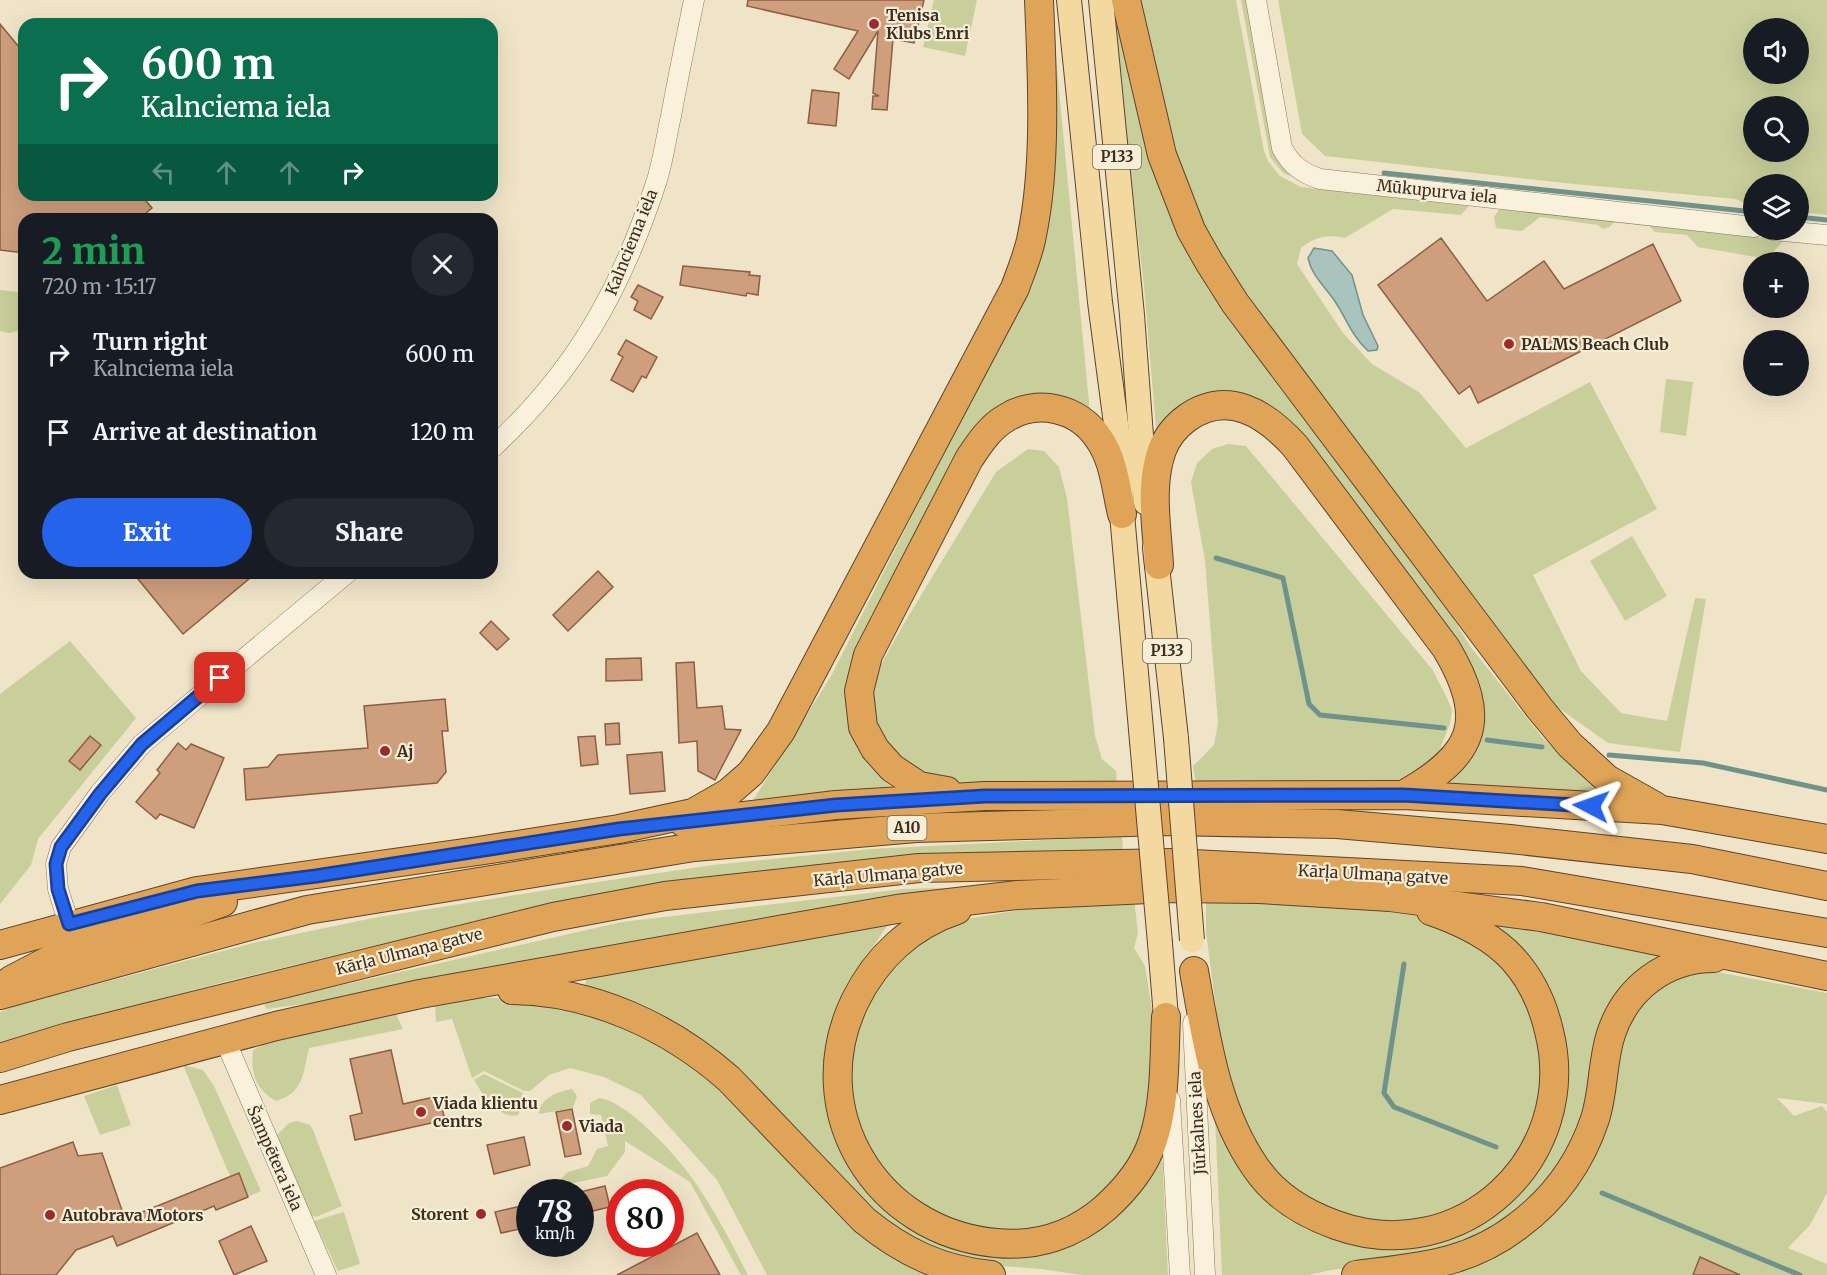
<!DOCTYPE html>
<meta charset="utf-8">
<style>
:root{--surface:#171b24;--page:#242831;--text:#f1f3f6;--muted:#9ea1a6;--accent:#2563eb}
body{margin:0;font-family:Merriweather,serif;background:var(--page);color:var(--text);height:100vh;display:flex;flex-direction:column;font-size:22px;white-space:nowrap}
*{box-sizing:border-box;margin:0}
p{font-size:20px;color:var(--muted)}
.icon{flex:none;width:33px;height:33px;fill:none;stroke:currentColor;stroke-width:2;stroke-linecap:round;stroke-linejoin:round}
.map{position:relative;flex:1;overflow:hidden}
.side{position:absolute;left:18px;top:213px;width:480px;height:366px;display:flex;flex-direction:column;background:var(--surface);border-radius:18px;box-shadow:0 6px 24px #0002}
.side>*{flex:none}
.guide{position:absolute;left:18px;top:18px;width:480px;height:183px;border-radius:18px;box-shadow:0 6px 24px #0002;background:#0b6e4f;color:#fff;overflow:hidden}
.tools{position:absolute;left:1743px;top:18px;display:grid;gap:12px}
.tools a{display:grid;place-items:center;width:66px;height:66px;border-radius:50%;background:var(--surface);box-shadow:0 6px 24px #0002;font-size:30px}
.speed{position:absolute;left:516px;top:1179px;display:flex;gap:12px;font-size:30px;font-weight:700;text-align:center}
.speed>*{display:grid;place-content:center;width:78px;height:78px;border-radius:50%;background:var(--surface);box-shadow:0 6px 24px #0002;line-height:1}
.speed small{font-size:15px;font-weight:400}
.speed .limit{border:9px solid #d22;background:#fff;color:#111}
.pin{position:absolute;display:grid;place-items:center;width:51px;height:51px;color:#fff;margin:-26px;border-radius:12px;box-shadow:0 3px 9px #0006}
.me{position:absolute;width:66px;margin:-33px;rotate:274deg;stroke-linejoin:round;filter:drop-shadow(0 0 4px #0008)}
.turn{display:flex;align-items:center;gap:21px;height:126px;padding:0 24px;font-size:27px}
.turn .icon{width:78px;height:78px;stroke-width:2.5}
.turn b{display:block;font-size:42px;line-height:51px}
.lanes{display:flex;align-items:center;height:57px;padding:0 24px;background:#0003;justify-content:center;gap:30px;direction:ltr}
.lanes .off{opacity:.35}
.round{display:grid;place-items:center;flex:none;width:63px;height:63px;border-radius:32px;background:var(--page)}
.overview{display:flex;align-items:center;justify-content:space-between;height:102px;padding:0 24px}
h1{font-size:36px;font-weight:800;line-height:45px;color:#1e9e55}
.primary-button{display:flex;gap:12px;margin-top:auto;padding:12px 24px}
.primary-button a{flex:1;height:69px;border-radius:36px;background:var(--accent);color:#fff;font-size:24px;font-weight:800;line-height:69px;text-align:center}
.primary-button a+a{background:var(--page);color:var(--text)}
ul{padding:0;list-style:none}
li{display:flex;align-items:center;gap:18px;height:78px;padding:0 24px}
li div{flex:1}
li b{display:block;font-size:22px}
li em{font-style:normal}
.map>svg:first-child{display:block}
.green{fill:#c9cf9b;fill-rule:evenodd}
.water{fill:#a9c4bc;stroke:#6f938a;stroke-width:1.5}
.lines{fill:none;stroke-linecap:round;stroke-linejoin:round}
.stream{stroke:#6f938a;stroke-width:5}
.building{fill:#cf9f7d;stroke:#8d5f41;stroke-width:1.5}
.minor-casing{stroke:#8d765c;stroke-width:21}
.major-casing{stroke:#5b4430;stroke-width:26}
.highway-casing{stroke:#5b4430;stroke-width:30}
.minor{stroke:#faf1dc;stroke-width:20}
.major{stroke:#f3d9a0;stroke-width:24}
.highway{stroke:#e0a458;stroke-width:28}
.major-bridge-casing{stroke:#5b4430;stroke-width:26;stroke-linecap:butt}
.major-bridge{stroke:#f3d9a0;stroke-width:24}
.route-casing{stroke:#184099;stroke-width:15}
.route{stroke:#2563eb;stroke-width:10}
.poi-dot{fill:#9e2a2b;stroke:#f7eed8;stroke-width:2}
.labels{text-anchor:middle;stroke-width:4.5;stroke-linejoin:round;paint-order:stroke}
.shield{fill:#f7eed8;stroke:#756857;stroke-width:1.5}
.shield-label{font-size:15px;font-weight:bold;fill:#3d2e20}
.poi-label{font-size:16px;font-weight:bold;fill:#3d2e20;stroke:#f7eed8;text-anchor:start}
.street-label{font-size:16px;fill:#3d2e20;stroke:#f7eed8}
</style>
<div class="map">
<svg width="1827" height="1275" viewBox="0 0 1827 1275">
<rect width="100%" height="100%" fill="#f0e4c8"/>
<g class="green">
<polygon points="934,0 977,0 965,56 923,47"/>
<path d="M1110 0H1117C1136 111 1148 190 1208 289L1451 615 1470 646 1542 737 1600 794 1442 789 1478 703 1266 405 1156 428 1144 287Z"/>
<path d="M1138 0H1236L1264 151 1268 161 1280 176 1301 187 1469 206 1461 215 1393 209 1345 238C1327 234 1315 237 1301 248L1297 264 1343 333 1372 364 1419 392 1466 448 1590 382 1657 509 1533 575 1581 671 1621 713 1667 721 1695 598 1706 599 1680 752 1608 743 1553 704 1254 313 1207 236 1164 124Z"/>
<polygon points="1241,0 1248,0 1278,159 1294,177 1305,182 1283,173 1270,157"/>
<path d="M1278 0H1827V215L1799 212 1798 184H1754L1753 207 1736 199 1564 183 1325 156 1302 134ZM1754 28H1798V74H1754ZM1754 106H1798V152H1754Z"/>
<path d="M1051 6 1090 413 1010 404 848 683C846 733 853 755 893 788L752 802 831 676 1020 303Z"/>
<polygon points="1500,208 1614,222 1610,227 1603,229 1598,225 1540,217 1522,231 1496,228 1494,217"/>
<polygon points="1649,226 1784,240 1767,259 1698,247 1687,235 1655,232"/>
<polygon points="0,290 24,293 24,330 9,333 0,331"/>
<polygon points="1666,379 1693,382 1686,436 1660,432"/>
<polygon points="1228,444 1246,446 1432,669 1447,698 1452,710 1450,724 1436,759 1400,782 1196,786 1193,766 1214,745 1218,723 1205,561 1191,482 1197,463 1212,449"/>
<polygon points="1028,449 1044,451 1059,467 1067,498 1095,736 1102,759 1116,771 1117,789 991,788 922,778 891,755 874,719 873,692 878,670 903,625 996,472"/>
<polygon points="1632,536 1667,596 1625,621 1590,561"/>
<polygon points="70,641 136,718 38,839 31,865 0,904 0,694"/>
<polygon points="1122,836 1123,851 526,909 220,983 0,1042 0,1012 14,1006 253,943 373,918 584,884 713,865 871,849"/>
<polygon points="979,887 348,998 267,1009 264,1005 267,1002 622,922 903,889"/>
<polygon points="1134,898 1138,933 1134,948 1145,966 1152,1010 1153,1071 1148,1113 1135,1153 1110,1187 1074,1216 1042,1227 999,1232 949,1222 892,1183 867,1148 855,1120 849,1060 864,1004 903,951 966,919 1038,907"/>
<polygon points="1206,900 1311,900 1419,915 1471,940 1508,972 1521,991 1534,1019 1542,1057 1539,1106 1511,1167 1473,1200 1420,1219 1376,1221 1352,1218 1289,1189 1253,1140 1223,1063 1206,932"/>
<polygon points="1483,921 1662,951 1555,1178 1480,1240 1390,1263 1331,1270 1309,1275 1222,1275 1215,1118 1274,1207 1464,1232 1566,1083"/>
<polygon points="889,923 844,991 826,1047 825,1082 858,1180 896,1219 938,1242 969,1252 1023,1255 1162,1153 1168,1275 1082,1275 1041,1269 973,1264 899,1236 810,1151 584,986 587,978"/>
<polygon points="1697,968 1827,993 1827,1104 1777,1098 1794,1116 1822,1106 1827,1112 1827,1193 1810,1225 1788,1248 1827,1264 1827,1275 1434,1275 1529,1231 1622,1033 1652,989"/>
<polygon points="457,998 506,998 572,1005 678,1051 937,1275 767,1275 717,1180 641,1095 604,1077 570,1068 549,1075 530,1091 524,1091 484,1071 472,1078 452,1019 436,1022 435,1006 442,1001"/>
<path d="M396 1014 403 1029 309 1048C303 1073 304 1093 276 1101 256 1090 250 1072 253 1050L270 1041Z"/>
<polygon points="183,1065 203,1070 214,1086 261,1191 240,1200"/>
<path d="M484 1074 523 1093 516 1110 520 1111 518 1115C499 1120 482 1094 474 1080Z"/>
<polygon points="117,1085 131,1125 100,1135 84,1096"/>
<path d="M572 1089 577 1096 573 1108 539 1114C539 1099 558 1091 572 1089Z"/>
<path d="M599 1098C627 1101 676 1155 692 1178 714 1209 731 1242 748 1275H741L690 1182 625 1141V1152L607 1176 559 1186 556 1184 568 1172 588 1166 597 1149 608 1146 601 1115 590 1114V1103Z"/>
<polygon points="297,1121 310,1125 313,1130 342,1206 316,1217 311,1216 277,1135 289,1123"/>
<polygon points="344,1212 360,1264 338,1271 314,1221"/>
</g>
<path class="water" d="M1314 248 1332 251 1352 275 1363 315 1378 346 1377 350 1368 351C1352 336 1347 320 1336 303 1326 287 1312 277 1308 258Z"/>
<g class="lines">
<g class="stream">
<polyline points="1384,173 1754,212"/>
<polyline points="1798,217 1827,220"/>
<polyline points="1216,558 1283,578 1309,704 1320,715 1444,728"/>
<polyline points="1487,740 1542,747"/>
<polyline points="1609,755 1703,763 1827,790"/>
<polyline points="1404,964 1384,1093 1394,1107 1496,1147"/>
<polyline points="1602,1193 1800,1275"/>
</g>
</g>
<g class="building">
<polygon points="748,0 924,0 914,43 893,39 887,110 872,109 873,96 879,96 873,93 878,31 849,79 834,69 858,31 747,6"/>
<polygon points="0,24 24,53 24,195 141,195 152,208 139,219 24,219 24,253 0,250"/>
<polygon points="812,90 839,93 836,126 808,123"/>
<polygon points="1441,238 1487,301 1544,261 1564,289 1653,244 1681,301 1478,403 1470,386 1459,394 1378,285"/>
<polygon points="683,266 750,272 749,275 760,276 758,295 747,293 746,296 680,285"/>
<polygon points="638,285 663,297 651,319 634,310 638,301 631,297"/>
<polygon points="626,340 657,357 646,378 642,376 633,392 611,380 623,357 618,354"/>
<polygon points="598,571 613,587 568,631 553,615"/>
<polygon points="133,573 256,573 183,634"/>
<polygon points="491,621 509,639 497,650 480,633"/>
<polygon points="641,658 642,680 606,681 606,659"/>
<polygon points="694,662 697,708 722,706 725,729 741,730 715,780 698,771 697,741 679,743 676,663"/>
<polygon points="445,699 448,731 442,731 446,772 437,783 246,800 244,769 268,767 278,755 368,748 364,706"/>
<polygon points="619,723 620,744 606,745 605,724"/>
<polygon points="90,736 101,745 80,770 69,761"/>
<polygon points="595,736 598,764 581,766 578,737"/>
<polygon points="178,743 186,750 191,744 224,758 194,828 160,814 156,819 136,802 160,773 157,770"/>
<polygon points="662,752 665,791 630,794 627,755"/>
<polygon points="391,1050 403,1104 439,1096 445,1120 355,1140 350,1116 362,1113 350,1059"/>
<polygon points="572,1109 581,1154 565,1157 556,1112"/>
<polygon points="524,1137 530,1165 494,1174 487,1145"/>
<polygon points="73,1142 78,1156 102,1153 125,1219 239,1173 248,1197 216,1210 214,1206 117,1246 113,1236 76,1250 56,1275 0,1275 0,1168"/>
<polygon points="605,1186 610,1207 580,1214 580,1192"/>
<polygon points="530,1204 530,1227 501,1233 495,1212"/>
<polygon points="251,1226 267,1261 234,1275 219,1241"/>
<polygon points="697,1233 720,1275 617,1275"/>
<polygon points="1700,1257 1740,1275 1693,1275"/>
</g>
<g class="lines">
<defs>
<g id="minor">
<path d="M1256 0 1282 148C1291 165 1302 173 1320 179L1754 227"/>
<polyline points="1773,230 1827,235"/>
<path d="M492 448C575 372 621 290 656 183 663 162 666 138 671 116 678 78 686 39 694 0"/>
<polyline points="69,924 58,889 56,864 61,847 100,793 142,744 347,573"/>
<polyline points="1193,1023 1205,1275"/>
<polyline points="225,1040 326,1275"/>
<polyline points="1170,1100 1180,1275"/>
</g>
<g id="major">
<polyline points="1069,0 1100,302 1121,462 1122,514 1142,741"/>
<polyline points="1101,0 1132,315 1146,503"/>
<polyline points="1155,548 1176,738"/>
<polyline points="1160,943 1166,1017"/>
</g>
<g id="highway">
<polyline points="1126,0 1162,155 1191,230 1209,262 1235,303 1540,709 1570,745 1607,779 1655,806"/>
<path d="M1159 565C1157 527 1149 486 1162 450 1167 437 1176 426 1187 418 1228 389 1266 414 1295 446L1446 648C1489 720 1475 755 1403 795"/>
<path d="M947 791 919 786 892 768 875 749 863 727 859 691 868 655 969 459C979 444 990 427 1006 418 1037 398 1079 408 1099 439 1114 460 1116 489 1122 514"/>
<polyline points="684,823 836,805 985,796 1403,795 1662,810 1827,839"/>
<path d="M957 910C911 925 876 958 855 1001 802 1111 876 1232 996 1243 1036 1247 1074 1235 1105 1208 1125 1190 1143 1169 1152 1143 1166 1103 1164 1058 1166 1017"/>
<path d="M0 945 197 891 478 851 619 829 693 813 728 793 751 773 781 731 1015 288C1021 271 1029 253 1032 235 1047 163 1042 74 1039 0"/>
<path d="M1194 971C1206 1038 1216 1111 1256 1168 1275 1196 1305 1214 1336 1225 1460 1270 1581 1158 1549 1031 1543 1005 1531 979 1513 959 1492 936 1460 921 1431 911"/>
<polyline points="11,980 61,954 142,931 223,902"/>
<path d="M512 990C592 991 669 1026 729 1079L864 1220C903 1252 941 1270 991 1275"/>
<polyline points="0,995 307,910 694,847 916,828 1164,821 1337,824 1510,839 1692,859 1827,886"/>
<polyline points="0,1058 68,1037 553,917 665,896 919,868 1173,863 1522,881 1827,933"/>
<polyline points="0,1100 276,1026 420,994 897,909 1018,895 1170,888 1259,889 1390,897 1541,917 1827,976"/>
<path d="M1356 1275C1417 1267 1468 1265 1519 1225 1555 1198 1581 1161 1595 1119 1604 1091 1602 1061 1611 1034 1626 988 1666 958 1714 958"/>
</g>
</defs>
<use href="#minor" class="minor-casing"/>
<use href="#major" class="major-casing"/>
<use href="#highway" class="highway-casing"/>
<use href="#minor" class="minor"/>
<use href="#major" class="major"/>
<use href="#highway" class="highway"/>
<defs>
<g id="major-bridge">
<polyline points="1176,738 1192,940"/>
<polyline points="1142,741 1160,943"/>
</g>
</defs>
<use href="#major-bridge" class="major-bridge-casing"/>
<use href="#major-bridge" class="major-bridge"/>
</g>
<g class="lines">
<defs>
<polyline id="route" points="220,678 142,744 100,794 61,847 56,864 58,889 69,924 197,891 316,876 619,829 836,805 985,796 1403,795 1591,806"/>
</defs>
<use href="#route" class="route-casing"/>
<use href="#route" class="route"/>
</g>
<g class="poi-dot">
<circle cx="874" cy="24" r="6"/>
<circle cx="1509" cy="344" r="6"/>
<circle cx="385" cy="751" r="6"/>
<circle cx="421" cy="1112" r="6"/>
<circle cx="567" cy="1126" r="6"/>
<circle cx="481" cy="1214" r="6"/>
<circle cx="50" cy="1215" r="6"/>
</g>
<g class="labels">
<g class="shield">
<rect x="1093" y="145" width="48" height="24" rx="4.5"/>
<rect x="1143" y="639" width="48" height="24" rx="4.5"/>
<rect x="887.5" y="816" width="39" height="24" rx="4.5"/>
</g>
<g class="shield-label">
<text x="1117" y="162">P133</text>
<text x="1167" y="656">P133</text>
<text x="907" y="833">A10</text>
</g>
<g class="poi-label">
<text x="886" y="21">Tenisa<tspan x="886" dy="18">Klubs Enri</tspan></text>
<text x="1521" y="350">PALMS Beach Club</text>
<text x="397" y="757">Aj</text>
<text x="433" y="1109">Viada klientu<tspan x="433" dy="18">centrs</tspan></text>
<text x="579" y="1132">Viada</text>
<text x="469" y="1220" text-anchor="end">Storent</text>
<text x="62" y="1221">Autobrava Motors</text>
</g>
<g class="street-label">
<text transform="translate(1437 191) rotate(6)" y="6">Mūkupurva iela</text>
<text transform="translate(631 242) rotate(-68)" y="6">Kalnciema iela</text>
<text transform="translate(888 874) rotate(-5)" y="6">Kārļa Ulmaņa gatve</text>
<text transform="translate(1373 874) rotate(3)" y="6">Kārļa Ulmaņa gatve</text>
<text transform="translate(409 951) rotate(-14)" y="6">Kārļa Ulmaņa gatve</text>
<text transform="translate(1197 1123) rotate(-93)" y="6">Jūrkalnes iela</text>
<text transform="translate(275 1158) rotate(66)" y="6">Šampētera iela</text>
</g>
</g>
</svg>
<div class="tools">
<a><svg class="icon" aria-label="sound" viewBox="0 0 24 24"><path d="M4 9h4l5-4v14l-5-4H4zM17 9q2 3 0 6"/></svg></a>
<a><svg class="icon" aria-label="search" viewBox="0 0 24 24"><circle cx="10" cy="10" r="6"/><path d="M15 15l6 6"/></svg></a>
<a><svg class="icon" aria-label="layers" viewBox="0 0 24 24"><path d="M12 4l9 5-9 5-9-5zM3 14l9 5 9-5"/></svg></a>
<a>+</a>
<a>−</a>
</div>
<div class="speed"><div>78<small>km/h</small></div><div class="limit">80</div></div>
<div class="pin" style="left:220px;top:678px;background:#d93025"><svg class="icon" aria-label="arrive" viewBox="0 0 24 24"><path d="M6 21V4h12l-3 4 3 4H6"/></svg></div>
<svg class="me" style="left:1591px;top:806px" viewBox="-20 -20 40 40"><path d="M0-17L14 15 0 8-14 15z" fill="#2563eb" stroke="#fff" stroke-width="4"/></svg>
<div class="guide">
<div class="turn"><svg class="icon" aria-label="right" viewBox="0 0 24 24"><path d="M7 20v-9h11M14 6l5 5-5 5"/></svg><div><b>600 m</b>Kalnciema iela</div></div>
<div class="lanes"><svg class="icon off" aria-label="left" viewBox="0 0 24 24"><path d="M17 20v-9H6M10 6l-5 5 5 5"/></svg><svg class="icon off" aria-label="ahead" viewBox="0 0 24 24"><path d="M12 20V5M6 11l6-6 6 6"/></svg><svg class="icon off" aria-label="ahead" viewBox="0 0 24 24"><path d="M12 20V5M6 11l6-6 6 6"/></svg><svg class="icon" aria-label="right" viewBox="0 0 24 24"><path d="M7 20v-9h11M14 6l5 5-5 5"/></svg></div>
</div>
<section class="side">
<div class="overview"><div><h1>2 min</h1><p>720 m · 15:17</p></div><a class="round"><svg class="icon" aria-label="close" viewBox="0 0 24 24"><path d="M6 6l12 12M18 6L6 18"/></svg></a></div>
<ul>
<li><svg class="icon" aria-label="right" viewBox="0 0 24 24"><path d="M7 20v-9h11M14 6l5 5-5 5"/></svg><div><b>Turn right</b><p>Kalnciema iela</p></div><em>600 m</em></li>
<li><svg class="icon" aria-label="arrive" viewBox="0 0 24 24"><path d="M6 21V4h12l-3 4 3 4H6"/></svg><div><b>Arrive at destination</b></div><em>120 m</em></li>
</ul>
<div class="primary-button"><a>Exit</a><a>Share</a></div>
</section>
</div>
